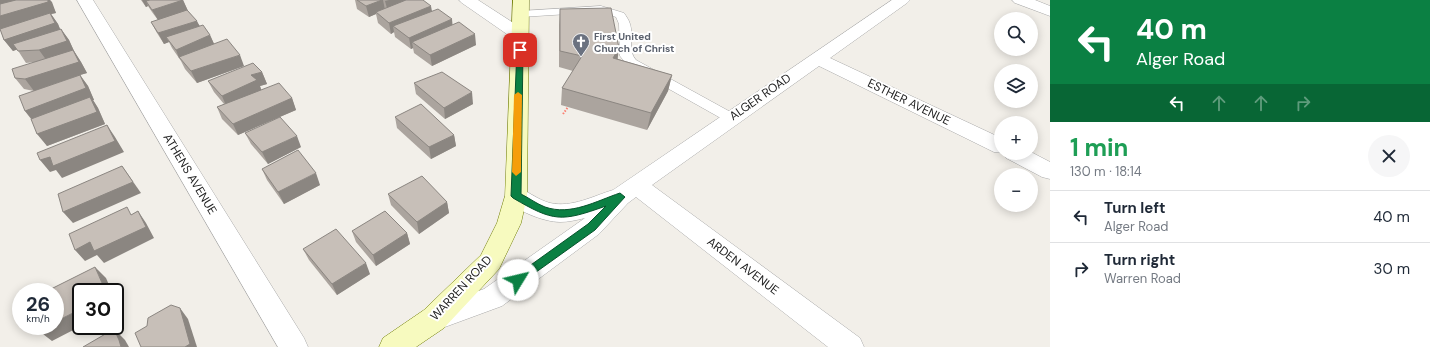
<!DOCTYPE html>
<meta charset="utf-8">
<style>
:root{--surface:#fff;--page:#f6f6f7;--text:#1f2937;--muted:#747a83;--line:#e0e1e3}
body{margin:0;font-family:"DM Sans",sans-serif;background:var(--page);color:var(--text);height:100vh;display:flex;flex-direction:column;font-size:15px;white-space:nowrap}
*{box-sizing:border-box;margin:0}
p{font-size:13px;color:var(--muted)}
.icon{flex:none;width:22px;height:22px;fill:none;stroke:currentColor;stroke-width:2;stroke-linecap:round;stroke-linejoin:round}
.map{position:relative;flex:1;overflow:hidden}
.panel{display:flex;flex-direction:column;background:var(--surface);width:380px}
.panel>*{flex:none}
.banner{background:#0b8043;color:#fff;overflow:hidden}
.buttons{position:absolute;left:994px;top:12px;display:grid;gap:8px}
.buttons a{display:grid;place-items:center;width:44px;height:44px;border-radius:50%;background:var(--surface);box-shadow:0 2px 10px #0003;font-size:20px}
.speed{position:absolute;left:12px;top:283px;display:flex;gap:8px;font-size:20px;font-weight:700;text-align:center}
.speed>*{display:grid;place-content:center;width:52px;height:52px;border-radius:50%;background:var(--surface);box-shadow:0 2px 10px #0003;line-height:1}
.speed small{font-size:10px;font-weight:400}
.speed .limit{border:2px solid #111;border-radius:6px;background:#fff;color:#111}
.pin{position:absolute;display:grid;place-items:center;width:34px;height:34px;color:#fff;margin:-17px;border-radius:8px;box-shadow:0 2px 6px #0006}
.me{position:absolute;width:44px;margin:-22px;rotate:54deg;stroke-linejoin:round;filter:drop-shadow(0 0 3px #0008)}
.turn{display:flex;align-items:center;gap:14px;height:84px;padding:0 20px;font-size:18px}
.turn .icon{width:52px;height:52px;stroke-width:2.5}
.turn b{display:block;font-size:28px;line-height:34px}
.lanes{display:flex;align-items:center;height:38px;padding:0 20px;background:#0003;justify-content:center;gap:20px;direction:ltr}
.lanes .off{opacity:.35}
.round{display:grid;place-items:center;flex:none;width:42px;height:42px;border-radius:21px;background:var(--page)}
.head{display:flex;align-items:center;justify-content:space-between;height:68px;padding:0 20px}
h1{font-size:24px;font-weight:700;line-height:30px;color:#1e9e55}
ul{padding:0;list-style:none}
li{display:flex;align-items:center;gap:12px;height:52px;padding:0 20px;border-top:1px solid var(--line)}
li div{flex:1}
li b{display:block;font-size:15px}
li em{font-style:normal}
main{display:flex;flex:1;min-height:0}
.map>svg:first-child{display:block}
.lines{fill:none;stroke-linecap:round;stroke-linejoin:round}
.lane-casing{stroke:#a9a9a9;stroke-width:1}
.street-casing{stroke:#a9a9a9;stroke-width:1}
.secondary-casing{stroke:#707d05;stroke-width:1}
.path{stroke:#fa8072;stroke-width:2;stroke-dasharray:1.5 1.5;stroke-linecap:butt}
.lane{fill:#fff;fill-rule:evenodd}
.street{fill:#fff;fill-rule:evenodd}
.secondary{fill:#f7fabf;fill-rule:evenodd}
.wall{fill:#aba49e}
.shaded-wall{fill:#8b8681}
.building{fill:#c7bfb8;stroke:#8b8681}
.route{fill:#0b8043;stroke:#07532c}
.slow{fill:#f59e0b}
.labels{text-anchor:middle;stroke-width:4;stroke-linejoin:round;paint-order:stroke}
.far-worship-label{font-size:10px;font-weight:bold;fill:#5b616d;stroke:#fff;text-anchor:start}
.street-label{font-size:12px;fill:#222;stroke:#fff}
</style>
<main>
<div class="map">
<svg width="1050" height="347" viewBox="0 0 1050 347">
<rect width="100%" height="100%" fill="#f2efe9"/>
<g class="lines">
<defs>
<path id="lane" d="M601 6 624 13C626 16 629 20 630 24 634 36 627 50 636 60L736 115 738 118 736 121 731 122 726 121 628 66 620 56 619 24 616 17 600 12 521 17 516 14 521 11Z"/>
<g id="street">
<polygon points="77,0 93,0 304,338 308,347 278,347"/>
<polygon points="459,0 478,0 526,31 528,35 526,39 520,40 514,39 462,3"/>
<path d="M892 0H910L907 3 830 58 1001 138V153L1031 152 1050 162V179L1042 177 1006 158 1004 153 994 152 819 66 652 185 860 338 864 347H828L636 197 628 203 599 234 502 306 434 331 424 328 420 319 424 310 484 289 585 218C577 220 568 222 560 222 544 222 512 210 505 196L508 190 516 187C528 191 538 200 550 203 572 208 593 196 613 190Z"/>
<polygon points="1012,0 1035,0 1050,6 1050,16 1015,3"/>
</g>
<polygon id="secondary" points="513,0 529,0 527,196 521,223 499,269 444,328 416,347 379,347 383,338 424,310 481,255 497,223 505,196"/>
</defs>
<use href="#lane" class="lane-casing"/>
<use href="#street" class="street-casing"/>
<use href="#secondary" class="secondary-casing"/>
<polyline class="path" points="563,114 568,107"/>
<use href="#lane" class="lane"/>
<use href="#street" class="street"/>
<use href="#secondary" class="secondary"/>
</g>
<g class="wall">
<polygon points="0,0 50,0 56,13 51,14 58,24 60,29 61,29 69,40 74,51 81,62 87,73 80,75 88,86 94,100 93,100 98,108 105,124 47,146 31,119 25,111 72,78 34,91 24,89 15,78 35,62 26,63 17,49 13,51 4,40"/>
<polygon points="141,0 183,0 188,11 200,26 210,35 214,44 244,66 197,83 185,69 181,61 172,48 169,42 164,44 157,33 151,22 158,20 152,12 148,6 146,7"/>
<polygon points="355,0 423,0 432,11 452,19 452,25 476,45 432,66 414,53 413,48 411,49 395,37 394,32 391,34 378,23 376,14 369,17 357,9"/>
<polygon points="560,9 618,59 672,75 668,91 647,130 561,105 562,88 573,71 559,67 559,25"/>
<polygon points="262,72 267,84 260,86 261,90 292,98 296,110 238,135 222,119 217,107 224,104 214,92 208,81"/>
<polygon points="414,83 473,104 445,119 416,94"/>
<polygon points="395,117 454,135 456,146 431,159 397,128"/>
<polygon points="245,133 301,147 268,164 251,144"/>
<polygon points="262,169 320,185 284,204 267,180"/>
<polygon points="388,194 447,202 449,213 419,234 391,205"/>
<polygon points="352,231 407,233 410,244 376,266 356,242"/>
<polygon points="303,249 370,274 337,295 309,260"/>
</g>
<g class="shaded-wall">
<polygon points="0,0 24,0 0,7"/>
<polygon points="48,0 50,0 52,2 56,13 51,14 58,24 62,34 13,51 4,40 0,29 0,16"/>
<polygon points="142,0 163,0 146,1 148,6 146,7"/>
<polygon points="183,0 188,11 158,20 152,10"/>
<polygon points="382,0 383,0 385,10 376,12 376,14 369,17 366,6"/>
<polygon points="389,0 412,0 388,12 385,1"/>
<polygon points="431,6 433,17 393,26 394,32 391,34 389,23"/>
<polygon points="452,19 453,30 412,42 413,48 411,49 409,38"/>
<polygon points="197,21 202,31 166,37 169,42 164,44 158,33"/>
<polygon points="61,29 69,40 74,51 81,62 87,73 80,75 88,86 94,100 93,100 98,108 105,124 47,146 37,134 34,122 25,111 80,75 34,91 25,79 47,61 39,50"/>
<polygon points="475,34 476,45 432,66 430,55"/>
<polygon points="210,35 215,46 179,58 176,50"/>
<polygon points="619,48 617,64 613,58"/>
<polygon points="240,55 244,66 197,83 191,71"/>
<polygon points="262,72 267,84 260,86 262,92 227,108 222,96 251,75"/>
<polygon points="672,75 668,91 647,130 651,113"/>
<polygon points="472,92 473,104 445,119 444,108"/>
<polygon points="292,98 296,110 238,135 233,124"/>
<polygon points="107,125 115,137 124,152 62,178 56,170 50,172 40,160"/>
<polygon points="454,135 456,146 431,159 429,147"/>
<polygon points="297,136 301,147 268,164 262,152"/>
<polygon points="122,166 141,193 73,223 63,212"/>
<polygon points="316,173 320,185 284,204 278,192"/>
<polygon points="447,202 449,213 419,234 417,222"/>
<polygon points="138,211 146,223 154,238 104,263 97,255 85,261 75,250"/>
<polygon points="407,233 410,244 376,266 373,255"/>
<polygon points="366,263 370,274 337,295 332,284"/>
<polygon points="95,267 106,278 112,292 106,292"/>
<polygon points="115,299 118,306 115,307"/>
<polygon points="180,308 188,319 197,347 185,347"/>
<polygon points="81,309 81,326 52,341 39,331 48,326 55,326 55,322"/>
<polygon points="114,329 125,340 129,347 121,347"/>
</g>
<g class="building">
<polygon points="16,0 48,0 48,2 0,16 0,4"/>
<polygon points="150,0 183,0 152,10 146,1"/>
<polygon points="357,0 382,0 366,6"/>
<polygon points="406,0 423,0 431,6 389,23 376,12"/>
<polygon points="611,8 619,48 613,58 672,75 651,113 562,88 582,56 560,51 560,9"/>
<polygon points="438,9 452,19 409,38 393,26"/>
<polygon points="187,10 197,21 158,33 151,22"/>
<polygon points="50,13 55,23 4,40 0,29"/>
<polygon points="459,22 475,34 430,55 412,42"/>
<polygon points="203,25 210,35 176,50 166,37"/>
<polygon points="61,29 67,41 39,50 18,51 13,44"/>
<polygon points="227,39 240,55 191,71 179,57"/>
<polygon points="73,50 79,62 25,79 15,78 12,69"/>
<polygon points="253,63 262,72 251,75 257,80 222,96 208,81"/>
<polygon points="442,72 472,92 444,108 414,83"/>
<polygon points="80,75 86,88 25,111 19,96"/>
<polygon points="279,83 292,98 233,124 217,107"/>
<polygon points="90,97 97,112 37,134 31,119"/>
<polygon points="421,104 454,135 429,147 395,117"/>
<polygon points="280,117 297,136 262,152 245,133"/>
<polygon points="107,125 115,141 53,166 50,157 40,160 37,153"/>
<polygon points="298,150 316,173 278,192 262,169"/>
<polygon points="122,166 133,182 63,212 58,194"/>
<polygon points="422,176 447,202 417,222 388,194"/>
<polygon points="127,207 131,215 138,211 146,227 94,251 90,242 75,250 69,234"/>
<polygon points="385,211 407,233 373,255 352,231"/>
<polygon points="336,229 366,263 332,284 303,249"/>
<polygon points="95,267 106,292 81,292 81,309 55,322 55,292 45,292"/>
<polygon points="171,305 180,308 190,344 185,347 141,347 135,333 147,326 148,318"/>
<polygon points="37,326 48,326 39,331"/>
<polygon points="114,329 119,340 121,347 83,347"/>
</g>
<path class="route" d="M517 48H522L523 50 521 194C529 198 537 204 545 207 571 216 596 201 620 193L625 197 595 230 518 285 514 284 512 280 514 277 588 224 606 206C561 222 554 222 513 198L511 196Z"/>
<polygon class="slow" points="518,92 522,95 521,172 516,176 512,172 514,95"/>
<defs>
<symbol id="church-pin" viewBox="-11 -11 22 30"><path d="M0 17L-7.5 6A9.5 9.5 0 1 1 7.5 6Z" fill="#6b7280" stroke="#fff"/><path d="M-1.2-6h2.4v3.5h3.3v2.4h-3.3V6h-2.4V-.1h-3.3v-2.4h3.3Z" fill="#fff"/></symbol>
</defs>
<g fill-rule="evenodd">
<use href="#church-pin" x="571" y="32" width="20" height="27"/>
</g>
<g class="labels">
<g class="far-worship-label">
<text x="594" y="40">First United<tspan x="594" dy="12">Church of Christ</tspan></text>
</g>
<g class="street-label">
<text transform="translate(760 97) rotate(-35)" y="4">ALGER ROAD</text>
<text transform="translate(909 102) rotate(26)" y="4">ESTHER AVENUE</text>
<text transform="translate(190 174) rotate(59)" y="4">ATHENS AVENUE</text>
<text transform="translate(743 266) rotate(37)" y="4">ARDEN AVENUE</text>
<text transform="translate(461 288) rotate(-47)" y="4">WARREN ROAD</text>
</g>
</g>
</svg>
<div class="buttons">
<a><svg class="icon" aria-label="search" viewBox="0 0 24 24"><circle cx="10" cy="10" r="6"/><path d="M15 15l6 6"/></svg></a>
<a><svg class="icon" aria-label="layers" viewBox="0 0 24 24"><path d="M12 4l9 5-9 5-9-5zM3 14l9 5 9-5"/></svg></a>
<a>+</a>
<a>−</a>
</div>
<div class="speed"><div>26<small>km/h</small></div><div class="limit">30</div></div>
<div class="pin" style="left:520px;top:50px;background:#d93025"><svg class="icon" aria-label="arrive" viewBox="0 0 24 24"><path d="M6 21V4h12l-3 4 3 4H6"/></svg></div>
<svg class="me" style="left:518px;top:280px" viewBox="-20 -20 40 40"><circle r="19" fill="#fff"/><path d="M0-13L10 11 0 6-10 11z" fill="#0b8043"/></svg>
</div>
<section class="panel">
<div class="banner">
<div class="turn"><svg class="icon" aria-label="left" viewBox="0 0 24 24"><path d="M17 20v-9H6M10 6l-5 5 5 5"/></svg><div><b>40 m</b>Alger Road</div></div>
<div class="lanes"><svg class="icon" aria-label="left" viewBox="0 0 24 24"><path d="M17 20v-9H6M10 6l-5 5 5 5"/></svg><svg class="icon off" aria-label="ahead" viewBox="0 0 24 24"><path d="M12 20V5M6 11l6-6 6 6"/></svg><svg class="icon off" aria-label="ahead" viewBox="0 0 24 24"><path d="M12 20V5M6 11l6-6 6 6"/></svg><svg class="icon off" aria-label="right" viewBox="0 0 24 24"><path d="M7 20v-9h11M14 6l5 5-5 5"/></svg></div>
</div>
<div class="head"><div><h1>1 min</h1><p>130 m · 18:14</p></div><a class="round"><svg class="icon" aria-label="close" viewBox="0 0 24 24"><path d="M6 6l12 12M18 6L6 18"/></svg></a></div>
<ul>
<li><svg class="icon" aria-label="left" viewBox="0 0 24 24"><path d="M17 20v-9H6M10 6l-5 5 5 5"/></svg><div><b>Turn left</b><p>Alger Road</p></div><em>40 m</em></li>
<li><svg class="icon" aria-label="right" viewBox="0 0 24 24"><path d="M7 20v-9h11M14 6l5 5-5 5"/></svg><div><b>Turn right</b><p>Warren Road</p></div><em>30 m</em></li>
</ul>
</section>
</main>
